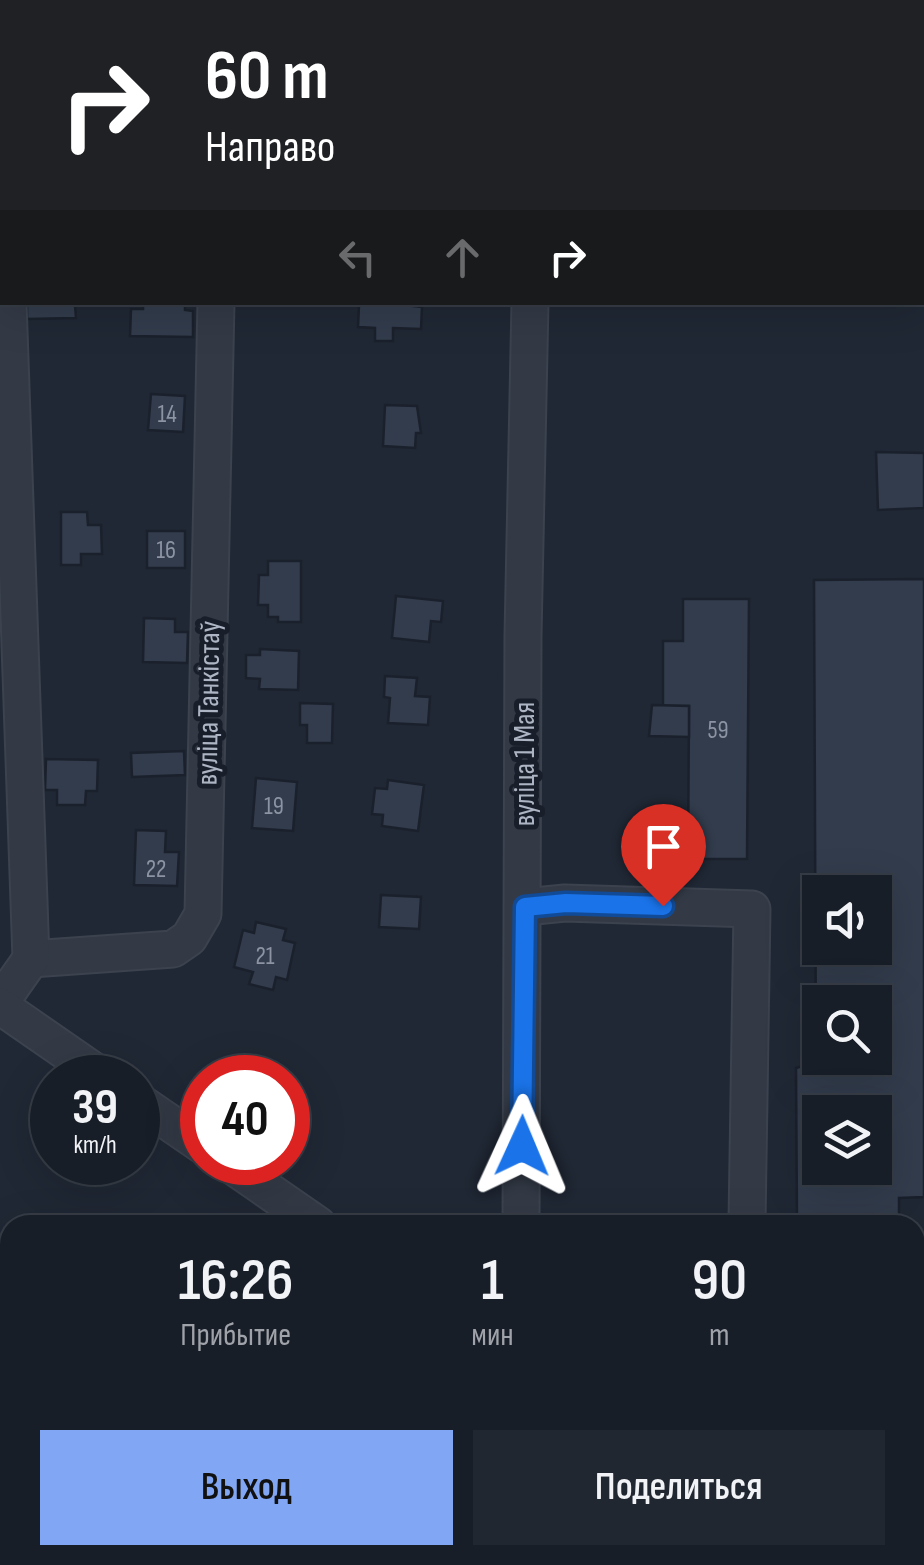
<!DOCTYPE html>
<html lang="ru">
<meta charset="utf-8">
<style>
:root{--surface:#181e28;--page:#212730;--text:#f1f3f6;--muted:#9fa2a8;--line:#363c45;--accent:#81a7f4}
body{margin:0;font-family:"Sofia Sans Condensed",sans-serif;background:var(--page);color:var(--text);height:100vh;display:flex;flex-direction:column;font-size:38px;white-space:nowrap}
*{box-sizing:border-box;margin:0}
p{font-size:32px;color:var(--muted)}
.icon{flex:none;width:55px;height:55px;fill:none;stroke:currentColor;stroke-width:2;stroke-linecap:round;stroke-linejoin:round}
.map{position:relative;flex:1;overflow:hidden}
.sheet{position:absolute;left:0px;top:1215px;width:925px;height:350px;display:flex;flex-direction:column;background:var(--surface);border-radius:30px 30px 0 0;box-shadow:0 10px 40px #0002,0 0 0 2px var(--line)}
.sheet>*{flex:none}
.guide{position:absolute;left:0px;top:0px;width:925px;height:305px;box-shadow:0 10px 40px #0002,0 0 0 2px var(--line);background:#202124;color:#fff;overflow:hidden}
.controls{position:absolute;left:802px;top:875px;display:grid;gap:20px}
.controls a{display:grid;place-items:center;width:90px;height:90px;border-radius:0px;background:var(--surface);box-shadow:0 10px 40px #0002,0 0 0 2px var(--line);font-size:50px}
.speed{position:absolute;left:30px;top:1055px;display:flex;gap:20px;font-size:50px;font-weight:700;text-align:center}
.speed>*{display:grid;place-content:center;width:130px;height:130px;border-radius:50%;background:var(--surface);box-shadow:0 10px 40px #0002,0 0 0 2px var(--line);line-height:1}
.speed small{font-size:25px;font-weight:400}
.speed .limit{border:15px solid #d22;background:#fff;color:#111}
.pin{position:absolute;display:grid;place-items:center;width:85px;height:85px;color:#fff;margin:-102px -42px;border-radius:50% 50% 50% 0;rotate:-45deg;box-shadow:0 0 10px #0007}
.pin .icon{rotate:45deg}
.me{position:absolute;width:110px;margin:-55px;rotate:1deg;stroke-linejoin:round;filter:drop-shadow(0 0 8px #0008)}
.turn{display:flex;align-items:center;gap:35px;height:210px;padding:0 40px;font-size:45px}
.turn .icon{width:130px;height:130px;stroke-width:2.5}
.turn b{display:block;font-size:70px;line-height:85px}
.lanes{display:flex;align-items:center;height:95px;padding:0 40px;background:#0003;justify-content:center;gap:50px;direction:ltr}
.lanes .off{opacity:.35}
.eta{display:flex;justify-content:space-evenly;align-items:center;height:170px;text-align:center}
.eta b{font-size:60px;font-weight:600;line-height:70px}
.primary-button{display:flex;gap:20px;margin-top:auto;padding:20px 40px}
.primary-button a{flex:1;height:115px;border-radius:0px;background:var(--accent);color:#111;font-size:40px;font-weight:600;line-height:115px;text-align:center}
.primary-button a+a{background:var(--page);color:var(--text)}
.map>svg:first-child{display:block}
.building{fill:#323c4c;stroke:#1b212c;stroke-width:2.5;fill-rule:evenodd}
.lines{fill:none;stroke-linecap:round;stroke-linejoin:round}
.minor-casing{stroke:#3c434f;stroke-width:39}
.minor{stroke:#333a46;stroke-width:35}
.route-casing{stroke:#114b97;stroke-width:25}
.route{stroke:#1a73e8;stroke-width:18}
.labels{text-anchor:middle;stroke-width:10;stroke-linejoin:round;paint-order:stroke}
.number-label{font-size:25px;fill:#8c94a3}
.street-label{font-size:30px;fill:#adb4c3;stroke:#191f2a}
</style>
<div class="map">
<svg width="924" height="1565" viewBox="0 0 924 1565">
<rect width="100%" height="100%" fill="#202835"/>
<g class="building">
<polygon points="27,302 87,302 87,304 75,305 76,318 27,319"/>
<polygon points="143,302 185,302 185,310 193,311 193,337 130,336 131,309 143,309"/>
<polygon points="380,302 422,307 421,329 393,328 393,341 375,341 375,328 358,327 359,305"/>
<polygon points="151,394 185,396 183,432 148,430"/>
<polygon points="385,405 417,406 421,433 416,433 415,448 383,446"/>
<polygon points="876,452 924,453 924,508 878,510"/>
<polygon points="61,512 87,512 88,525 101,525 102,554 81,554 81,565 61,565"/>
<rect x="147" y="531" width="38" height="37"/>
<polygon points="268,561 301,561 301,622 278,622 278,617 268,617 268,605 258,605 259,575 268,575"/>
<path d="M924 579V1197L899 1198V1222L797 1223 796 1068 816 1062 814 580ZM820 892H875V948H820ZM820 1002H875V1058H820ZM820 1112H875V1168H820Z"/>
<polygon points="396,596 443,601 441,622 431,621 429,642 392,638"/>
<polygon points="683,599 749,599 747,859 688,859 689,706 663,706 663,641 683,641"/>
<polygon points="144,618 175,619 175,632 188,632 187,663 143,662"/>
<polygon points="260,649 299,651 298,690 259,689 260,679 246,678 246,655 260,655"/>
<polygon points="385,676 417,678 415,696 430,697 428,725 388,723 390,698 384,697"/>
<polygon points="300,703 333,704 332,743 307,743 307,725 300,725"/>
<polygon points="652,705 689,706 689,737 649,736"/>
<polygon points="184,751 185,775 132,777 131,753"/>
<polygon points="46,759 98,760 97,791 86,791 85,805 57,805 57,790 45,790"/>
<polygon points="256,778 297,782 293,831 252,828"/>
<polygon points="388,780 424,785 418,831 382,826 383,815 372,814 375,788 387,789"/>
<polygon points="136,830 166,831 165,852 179,852 177,886 134,885"/>
<polygon points="381,895 421,897 419,929 379,927"/>
<polygon points="256,922 286,929 283,940 295,943 287,980 276,977 273,990 249,984 253,972 234,967 243,930 254,933"/>
<rect x="915" y="1278" width="9" height="88"/>
<rect x="798" y="1555" width="75" height="10"/>
</g>
<g class="lines">
<defs>
<g id="minor">
<polyline points="529,0 529,2"/>
<polyline points="222,2 222,0"/>
<polyline points="0,7 0,0"/>
<polyline points="0,91 2,161"/>
<polyline points="525,907 565,903 752,909 747,1222 750,1225"/>
<polyline points="31,959 173,949 189,938 203,914 216,302"/>
<polyline points="0,1003 31,959 8,302"/>
<polyline points="0,1006 104,1078"/>
<polyline points="138,1101 202,1145"/>
<polyline points="227,1162 318,1225"/>
<polyline points="521,1225 523,636 530,302"/>
<polyline points="915,1256 924,1256"/>
<polyline points="525,1555 526,1565"/>
</g>
</defs>
<use href="#minor" class="minor-casing"/>
<use href="#minor" class="minor"/>
</g>
<g class="lines">
<defs>
<polyline id="route" points="522,1146 525,907 566,903 663,906"/>
</defs>
<use href="#route" class="route-casing"/>
<use href="#route" class="route"/>
</g>
<g class="labels">
<g class="number-label">
<text x="167" y="422">14</text>
<text x="166" y="558">16</text>
<text x="718" y="738">59</text>
<text x="274" y="814">19</text>
<text x="156" y="877">22</text>
<text x="265" y="964">21</text>
</g>
<g class="street-label">
<text transform="translate(208 703) rotate(-89)" y="10">вуліца Танкістаў</text>
<text transform="translate(524 764) rotate(-90)" y="10">вуліца 1 Мая</text>
</g>
</g>
</svg>
<div class="controls">
<a><svg class="icon" aria-label="sound" viewBox="0 0 24 24"><path d="M4 9h4l5-4v14l-5-4H4zM17 9q2 3 0 6"/></svg></a>
<a><svg class="icon" aria-label="search" viewBox="0 0 24 24"><circle cx="10" cy="10" r="6"/><path d="M15 15l6 6"/></svg></a>
<a><svg class="icon" aria-label="layers" viewBox="0 0 24 24"><path d="M12 4l9 5-9 5-9-5zM3 14l9 5 9-5"/></svg></a>
</div>
<div class="speed"><div>39<small>km/h</small></div><div class="limit">40</div></div>
<div class="pin" style="left:663px;top:906px;background:#d93025"><svg class="icon" aria-label="arrive" viewBox="0 0 24 24"><path d="M6 21V4h12l-3 4 3 4H6"/></svg></div>
<svg class="me" style="left:522px;top:1146px" viewBox="-20 -20 40 40"><path d="M0-17L14 15 0 8-14 15z" fill="#1a73e8" stroke="#fff" stroke-width="4"/></svg>
<div class="guide">
<div class="turn"><svg class="icon" aria-label="right" viewBox="0 0 24 24"><path d="M7 20v-9h11M14 6l5 5-5 5"/></svg><div><b>60 m</b>Направо</div></div>
<div class="lanes"><svg class="icon off" aria-label="left" viewBox="0 0 24 24"><path d="M17 20v-9H6M10 6l-5 5 5 5"/></svg><svg class="icon off" aria-label="ahead" viewBox="0 0 24 24"><path d="M12 20V5M6 11l6-6 6 6"/></svg><svg class="icon" aria-label="right" viewBox="0 0 24 24"><path d="M7 20v-9h11M14 6l5 5-5 5"/></svg></div>
</div>
<section class="sheet">
<div class="eta">
<div><b>16:26</b><p>Прибытие</p></div>
<div><b>1</b><p>мин</p></div>
<div><b>90</b><p>m</p></div>
</div>
<div class="primary-button"><a>Выход</a><a>Поделиться</a></div>
</section>
</div>
